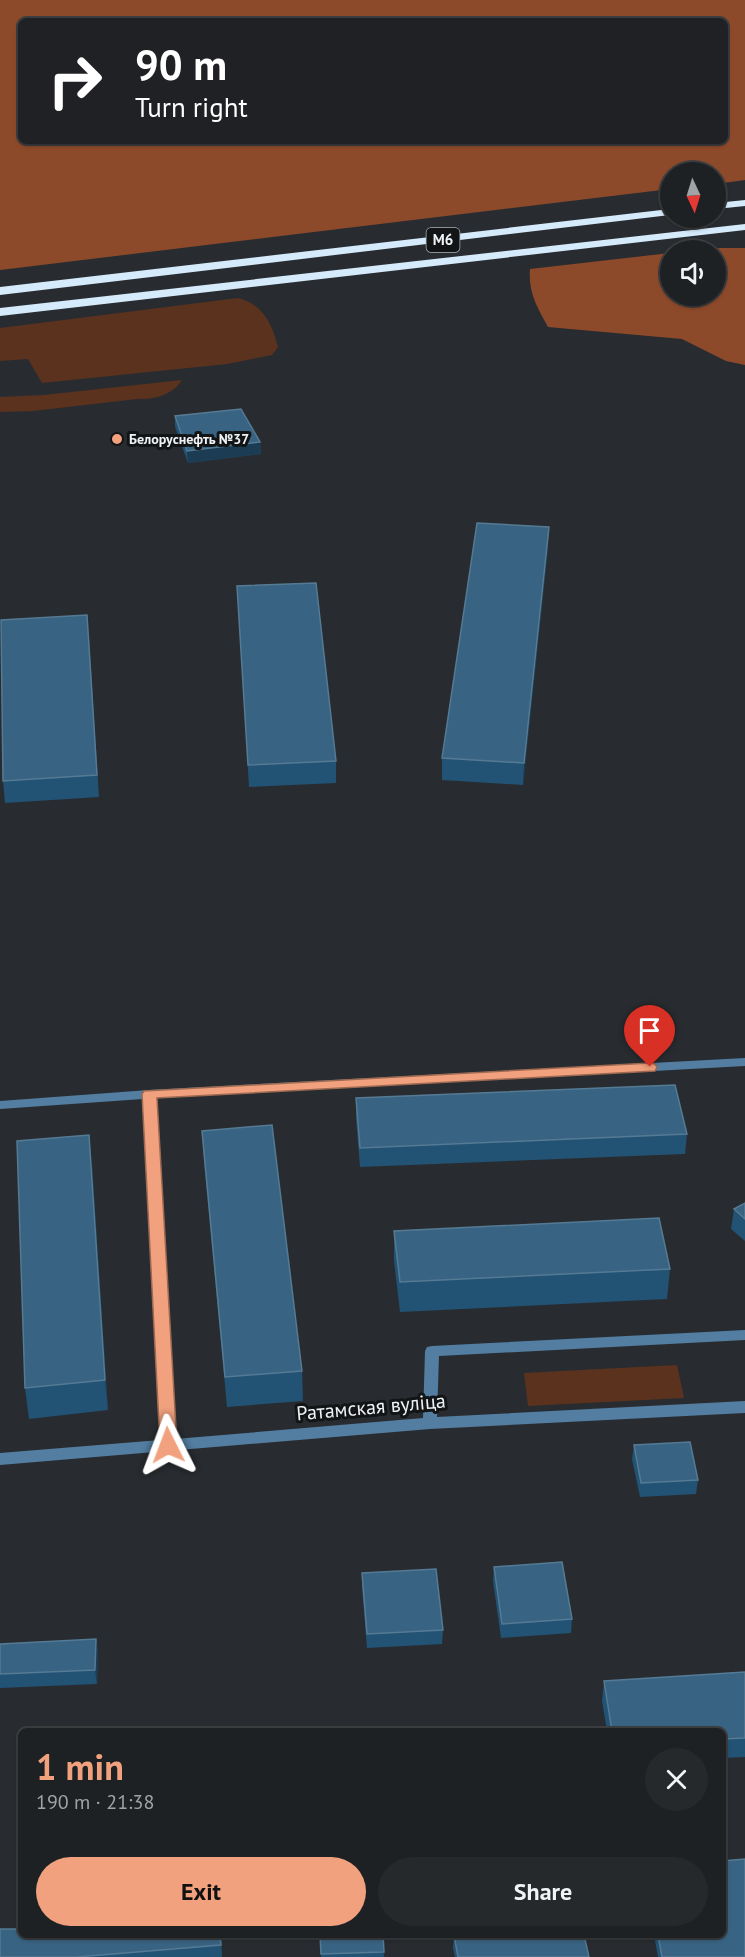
<!DOCTYPE html>
<meta charset="utf-8">
<style>
:root{--surface:#1e2124;--page:#26292c;--text:#f1f3f6;--muted:#a1a3a6;--line:#3c3e41;--accent:#f1a17d}
body{margin:0;font-family:"PT Sans",sans-serif;background:var(--page);color:var(--text);height:100vh;display:flex;flex-direction:column;font-size:22px;white-space:nowrap}
*{box-sizing:border-box;margin:0}
p{font-size:20px;color:var(--muted)}
.icon{flex:none;width:33px;height:33px;fill:none;stroke:currentColor;stroke-width:2;stroke-linecap:round;stroke-linejoin:round}
.map{position:relative;flex:1;overflow:hidden}
.details{position:absolute;left:18px;top:1728px;width:708px;height:210px;display:flex;flex-direction:column;background:var(--surface);border-radius:9px;box-shadow:0 2px 4px #0004,0 0 0 2px var(--line)}
.details>*{flex:none}
.banner{position:absolute;left:18px;top:18px;width:710px;height:126px;border-radius:9px;box-shadow:0 2px 4px #0004,0 0 0 2px var(--line);background:#202124;color:#fff;overflow:hidden}
.needle{width:39px;rotate:176deg}
.buttons{position:absolute;left:660px;top:162px;display:grid;gap:12px}
.buttons a{display:grid;place-items:center;width:66px;height:66px;border-radius:50%;background:var(--surface);box-shadow:0 2px 4px #0004,0 0 0 2px var(--line);font-size:30px}
.pin{position:absolute;display:grid;place-items:center;width:51px;height:51px;color:#fff;margin:-62px -26px;border-radius:50% 50% 50% 0;rotate:-45deg;box-shadow:0 0 6px #0007}
.pin .icon{rotate:45deg}
.me{position:absolute;width:66px;margin:-33px;rotate:357deg;stroke-linejoin:round;filter:drop-shadow(0 0 4px #0008)}
.turn{display:flex;align-items:center;gap:21px;height:126px;padding:0 18px;font-size:27px}
.turn .icon{width:78px;height:78px;stroke-width:2.5}
.turn b{display:block;font-size:42px;line-height:51px}
.round{display:grid;place-items:center;flex:none;width:63px;height:63px;border-radius:32px;background:var(--page)}
.headline{display:flex;align-items:center;justify-content:space-between;height:102px;padding:0 18px}
h1{font-size:36px;font-weight:600;line-height:45px;color:var(--accent)}
.button{display:flex;gap:12px;margin-top:auto;padding:12px 18px}
.button a{flex:1;height:69px;border-radius:36px;background:var(--accent);color:#111;font-size:24px;font-weight:600;line-height:69px;text-align:center}
.button a+a{background:var(--page);color:var(--text)}
.map>svg:first-child{display:block}
.green{fill:#5b321e}
.forest{fill:#8d4a2a;fill-rule:evenodd}
.lines{fill:none;stroke-linecap:round;stroke-linejoin:round}
.street{fill:#537ea1;fill-rule:evenodd}
.highway{fill:#d5eafb;fill-rule:evenodd}
.wall{fill:#225274}
.shaded-wall{fill:#1b3c53}
.building{fill:#396382;stroke:#557a94;stroke-width:1.5}
.route{fill:#f1a17d;stroke:#9d6951;stroke-width:1.5}
.poi-dot{fill:#f1a17d;stroke:#121416;stroke-width:2}
.labels{text-anchor:middle;stroke-width:6;stroke-linejoin:round;paint-order:stroke}
.far-poi-label{font-size:14px;font-weight:bold;fill:#f0f3f6;stroke:#121416;text-anchor:start}
.shield{fill:#121416;stroke:#adb0b3;stroke-width:1.5}
.shield-label{font-size:15px;font-weight:bold;fill:#f0f3f6}
.near-street-label{font-size:20px;fill:#f0f3f6;stroke:#121416}
</style>
<div class="map">
<svg width="745" height="1957" viewBox="0 0 745 1957">
<rect width="100%" height="100%" fill="#282c30"/>
<g class="green">
<path d="M238 298C263 304 272 324 278 347L272 355 227 364 42 383 28 359 0 361V328Z"/>
<path d="M182 380C173 395 153 400 137 399L33 411 0 412V397L44 395Z"/>
<polygon points="677,1365 684,1398 528,1406 524,1373"/>
</g>
<g class="forest">
<path d="M0 0H745V180L716 184V172H670V189L0 270ZM21 21H724V141H21Z"/>
<path d="M720 248H745V365L726 361 682 339 548 327C537 307 528 292 530 269L670 253V296H716V250H697Z"/>
</g>
<g class="lines">
<polygon class="street" points="745,1058 745,1066 156,1098 175,1439 423,1418 425,1351 427,1347 432,1346 745,1330 745,1340 439,1356 437,1417 745,1401 745,1413 430,1429 0,1465 0,1453 160,1440 143,1099 0,1109 0,1101 149,1090"/>
<g class="highway">
<polygon points="745,200 745,206 716,209 716,203"/>
<polygon points="670,209 670,215 0,295 0,287"/>
<polygon points="745,224 745,230 0,316 0,308"/>
</g>
</g>
<g class="wall">
<polygon points="175,416 260,442 261,454 188,463 175,427"/>
<polygon points="548,548 523,785 442,780 442,758"/>
<polygon points="237,586 336,761 336,783 249,787"/>
<polygon points="89,636 99,797 5,803 3,781"/>
<polygon points="356,1098 687,1134 685,1154 360,1167 356,1118"/>
<polygon points="202,1131 302,1371 303,1401 227,1407 204,1161"/>
<polygon points="92,1164 108,1410 29,1419 25,1388"/>
<polygon points="745,1203 745,1241 731,1229 734,1209"/>
<polygon points="394,1231 670,1269 667,1299 400,1312 394,1261"/>
<polygon points="634,1445 698,1480 696,1494 640,1497 632,1459"/>
<polygon points="494,1567 572,1619 571,1633 501,1638 493,1581"/>
<polygon points="362,1573 443,1630 442,1644 367,1648 362,1587"/>
<polygon points="96,1639 98,1653 97,1684 0,1688 0,1644"/>
<polygon points="745,1672 745,1757 723,1758 723,1731 607,1731 602,1701 604,1681"/>
<polygon points="221,1935 222,1957 0,1957"/>
<polygon points="320,1935 383,1935 384,1957 321,1957"/>
<polygon points="454,1935 589,1957 455,1957 453,1948"/>
<polygon points="654,1935 723,1935 745,1957 658,1957"/>
</g>
<g class="shaded-wall">
<polygon points="260,442 261,454 188,463 187,451"/>
<polygon points="549,527 548,548 523,785 524,763"/>
<polygon points="89,1135 92,1164 108,1410 105,1380"/>
<polygon points="96,1639 98,1653 97,1684 95,1670"/>
</g>
<g class="building">
<polygon points="241,409 260,442 187,451 175,416"/>
<polygon points="477,523 549,527 524,763 442,758"/>
<polygon points="316,583 336,761 248,765 237,586"/>
<polygon points="87,615 97,775 3,781 1,620"/>
<polygon points="675,1085 687,1134 360,1148 356,1098"/>
<polygon points="272,1125 302,1371 225,1377 202,1131"/>
<polygon points="89,1135 105,1380 25,1388 17,1141"/>
<polygon points="745,1203 745,1219 734,1209"/>
<polygon points="659,1218 670,1269 400,1282 394,1231"/>
<polygon points="690,1442 698,1480 641,1483 634,1445"/>
<polygon points="562,1562 572,1619 502,1624 494,1567"/>
<polygon points="436,1569 443,1630 367,1634 362,1573"/>
<polygon points="96,1639 95,1670 0,1674 0,1644"/>
<polygon points="745,1672 745,1738 723,1739 723,1731 612,1731 604,1681"/>
<polygon points="745,1859 745,1957 662,1957 658,1935 723,1935 723,1861"/>
<polygon points="0,1929 21,1929 21,1935 220,1935 221,1945 77,1957 0,1957"/>
<polygon points="320,1935 383,1935 384,1952 321,1954"/>
<polygon points="454,1935 584,1935 589,1957 458,1957"/>
</g>
<polygon class="route" points="650,1063 655,1064 657,1067 655,1071 157,1098 177,1445 174,1450 168,1452 162,1450 160,1445 142,1094 144,1091"/>
<circle class="poi-dot" cx="117" cy="439" r="6"/>
<g class="labels">
<g class="far-poi-label">
<text x="129" y="444">Белоруснефть №37</text>
</g>
<rect class="shield" x="426.5" y="228" width="33" height="24" rx="4.5"/>
<g class="shield-label">
<text x="443" y="245">М6</text>
</g>
<g class="near-street-label">
<text transform="translate(371 1407) rotate(-5)" y="7">Ратамская вуліца</text>
</g>
</g>
</svg>
<div class="buttons">
<a><svg class="needle" viewBox="-14 -14 28 28"><path d="M0-13l5 13h-10z" fill="#e53935"/><path d="M0 13l5-13h-10z" fill="#a1a3a6"/></svg></a>
<a><svg class="icon" aria-label="sound" viewBox="0 0 24 24"><path d="M4 9h4l5-4v14l-5-4H4zM17 9q2 3 0 6"/></svg></a>
</div>
<div class="pin" style="left:650px;top:1067px;background:#d93025"><svg class="icon" aria-label="arrive" viewBox="0 0 24 24"><path d="M6 21V4h12l-3 4 3 4H6"/></svg></div>
<svg class="me" style="left:168px;top:1445px" viewBox="-20 -20 40 40"><path d="M0-17L14 15 0 8-14 15z" fill="#f1a17d" stroke="#fff" stroke-width="4"/></svg>
<div class="banner">
<div class="turn"><svg class="icon" aria-label="right" viewBox="0 0 24 24"><path d="M7 20v-9h11M14 6l5 5-5 5"/></svg><div><b>90 m</b>Turn right</div></div>
</div>
<section class="details">
<div class="headline"><div><h1>1 min</h1><p>190 m · 21:38</p></div><a class="round"><svg class="icon" aria-label="close" viewBox="0 0 24 24"><path d="M6 6l12 12M18 6L6 18"/></svg></a></div>
<div class="button"><a>Exit</a><a>Share</a></div>
</section>
</div>
